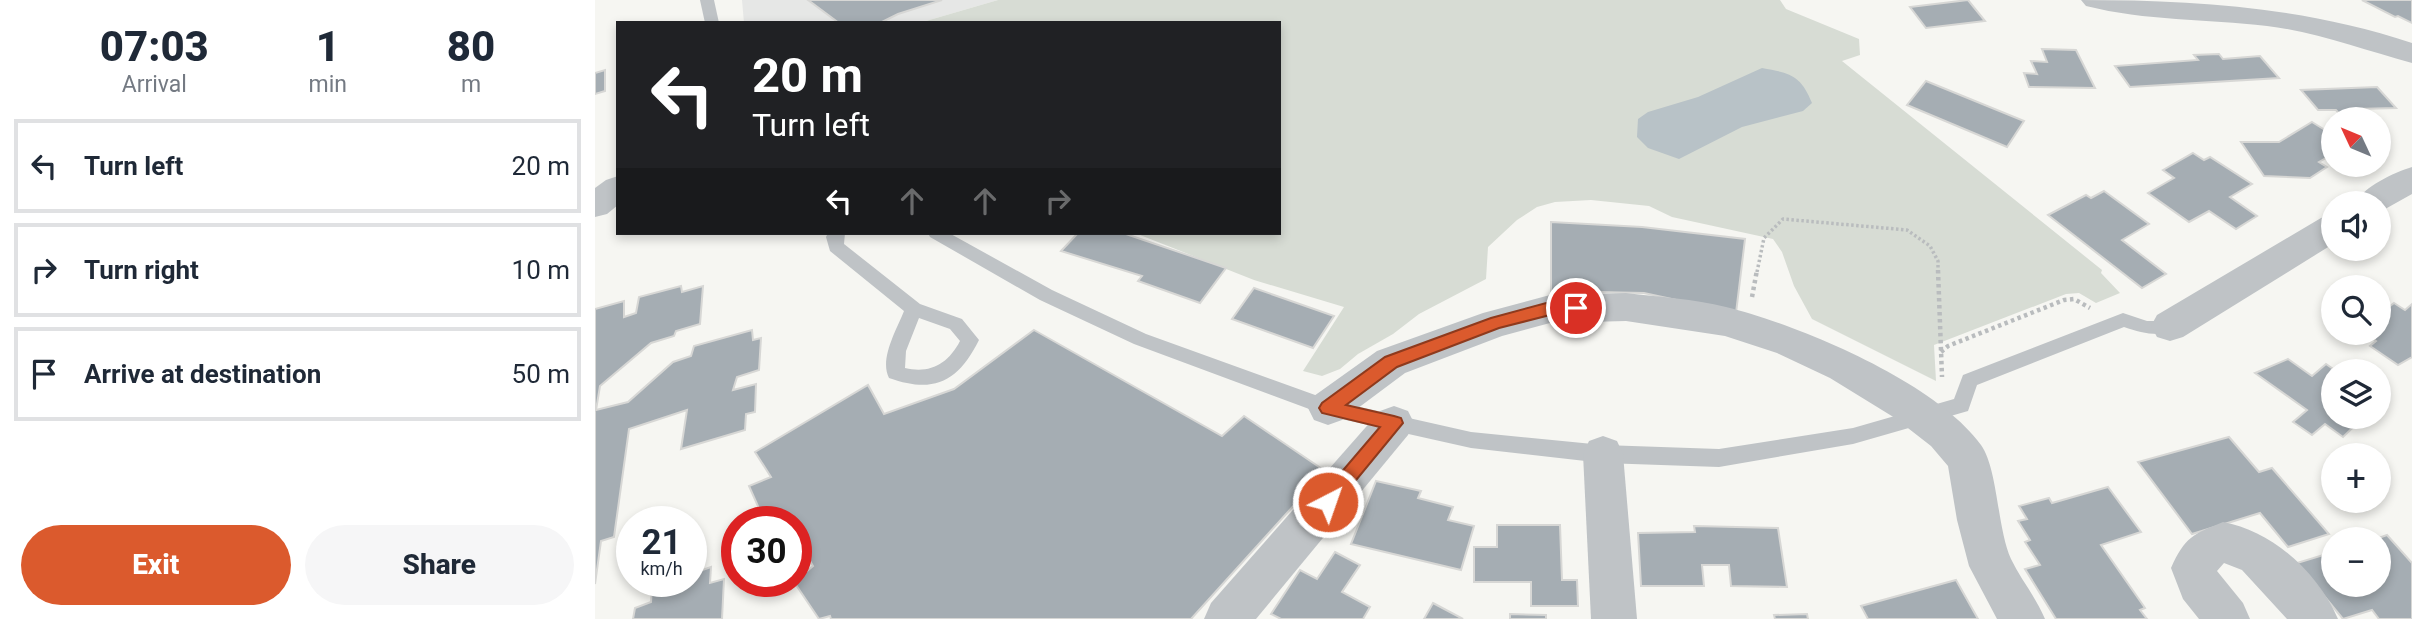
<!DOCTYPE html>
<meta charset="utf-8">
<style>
:root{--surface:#fff;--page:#f6f6f7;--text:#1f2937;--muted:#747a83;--line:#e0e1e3;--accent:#db5a2d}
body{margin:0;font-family:Roboto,sans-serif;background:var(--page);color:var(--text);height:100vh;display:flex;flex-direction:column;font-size:26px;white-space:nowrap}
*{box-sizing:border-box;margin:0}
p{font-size:23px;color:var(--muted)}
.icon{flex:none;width:38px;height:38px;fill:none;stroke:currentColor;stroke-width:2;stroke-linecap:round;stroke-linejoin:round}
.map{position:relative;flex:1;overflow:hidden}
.details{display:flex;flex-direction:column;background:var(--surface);width:595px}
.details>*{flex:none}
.guide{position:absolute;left:21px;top:21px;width:665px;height:214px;border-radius:0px;box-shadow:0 4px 10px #0003;background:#202124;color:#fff;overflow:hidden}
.needle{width:46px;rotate:314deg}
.buttons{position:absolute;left:1726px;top:107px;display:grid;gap:14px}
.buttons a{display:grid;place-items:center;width:70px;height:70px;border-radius:50%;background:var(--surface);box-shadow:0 4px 10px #0003;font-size:35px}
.speed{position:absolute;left:21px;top:506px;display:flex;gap:14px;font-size:35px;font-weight:700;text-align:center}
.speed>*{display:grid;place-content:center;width:91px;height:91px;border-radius:50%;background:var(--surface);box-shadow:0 4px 10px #0003;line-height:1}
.speed small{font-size:18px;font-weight:400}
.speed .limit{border:10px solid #d22;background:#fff;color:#111}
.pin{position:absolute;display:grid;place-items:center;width:60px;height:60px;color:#fff;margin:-30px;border:4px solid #fff;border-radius:50%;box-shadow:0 2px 7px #0007}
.me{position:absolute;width:77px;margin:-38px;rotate:41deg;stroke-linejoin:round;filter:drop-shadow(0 0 5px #0008)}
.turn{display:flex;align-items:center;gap:24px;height:147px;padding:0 21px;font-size:32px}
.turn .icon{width:91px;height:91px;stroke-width:2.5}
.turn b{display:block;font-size:49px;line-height:60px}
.lanes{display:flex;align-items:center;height:66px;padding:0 21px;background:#0003;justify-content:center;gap:35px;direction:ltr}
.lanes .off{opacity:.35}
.eta{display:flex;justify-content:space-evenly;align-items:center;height:119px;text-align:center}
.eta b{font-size:42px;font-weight:800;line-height:49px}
.button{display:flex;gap:14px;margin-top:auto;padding:14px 21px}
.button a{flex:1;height:80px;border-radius:42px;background:var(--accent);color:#fff;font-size:28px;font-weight:800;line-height:80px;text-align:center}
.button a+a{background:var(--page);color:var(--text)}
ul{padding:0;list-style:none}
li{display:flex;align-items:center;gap:21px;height:94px;margin:0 14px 10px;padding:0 7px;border:4px solid var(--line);border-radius:0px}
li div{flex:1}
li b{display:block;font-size:26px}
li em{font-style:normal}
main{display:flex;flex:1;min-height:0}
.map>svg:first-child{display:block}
.built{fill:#e6e7e6}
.green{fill:#d7dcd4}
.water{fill:#b8c2c7}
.building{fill:#a5adb3;stroke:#d7d7d5;stroke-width:2}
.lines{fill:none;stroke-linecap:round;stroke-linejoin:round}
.path-far1{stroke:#b9bcbe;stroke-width:3.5;stroke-dasharray:2.5 2.5;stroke-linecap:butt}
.path{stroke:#b9bcbe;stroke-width:4.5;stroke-dasharray:3.5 3.5;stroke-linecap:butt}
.service{fill:#bfc3c6;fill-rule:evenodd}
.minor{fill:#bfc3c6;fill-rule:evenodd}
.tertiary{fill:#bfc3c6;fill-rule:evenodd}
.route{fill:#db5a2d;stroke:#8e3a1d;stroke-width:2}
</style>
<main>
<section class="details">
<div class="eta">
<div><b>07:03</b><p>Arrival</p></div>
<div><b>1</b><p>min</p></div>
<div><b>80</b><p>m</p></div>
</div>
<ul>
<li><svg class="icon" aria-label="left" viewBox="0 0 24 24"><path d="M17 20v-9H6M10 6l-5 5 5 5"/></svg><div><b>Turn left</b></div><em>20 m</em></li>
<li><svg class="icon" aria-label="right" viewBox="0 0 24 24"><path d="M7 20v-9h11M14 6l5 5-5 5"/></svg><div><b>Turn right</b></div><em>10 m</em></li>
<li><svg class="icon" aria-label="arrive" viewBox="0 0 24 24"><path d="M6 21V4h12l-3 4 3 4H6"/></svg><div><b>Arrive at destination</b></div><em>50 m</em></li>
</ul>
<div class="button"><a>Exit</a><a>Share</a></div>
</section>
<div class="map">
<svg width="1817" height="619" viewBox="0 0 1817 619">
<rect width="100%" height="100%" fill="#f6f6f2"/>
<polygon class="built" points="147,0 403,0 324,23 149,23"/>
<polygon class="green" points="403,0 1185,0 1191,9 1264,39 1265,55 1247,61 1507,270 1506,273 1525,293 1501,303 1484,293 1471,294 1339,345 1341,381 1217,319 1199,286 1187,252 1178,239 1077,217 1054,206 996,200 960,202 942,207 922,220 893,247 891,279 824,314 798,334 763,354 745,369 727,376 708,371 749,307 659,280 540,233 684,233 684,23 324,23"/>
<path class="water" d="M1167 68C1195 73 1206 75 1217 103L1208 111 1147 127 1084 159 1053 148 1042 137 1043 119 1053 112 1103 97Z"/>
<g class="building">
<polygon points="213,0 347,0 303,14 285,23 244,23"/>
<polygon points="1373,0 1390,21 1331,28 1315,7"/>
<polygon points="1767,0 1817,0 1817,23 1803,16 1800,17"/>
<polygon points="1447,49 1481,50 1500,88 1434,87 1429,73 1442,74 1436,61 1452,62"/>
<polygon points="1624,54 1628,59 1665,56 1684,78 1535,87 1520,66 1603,60 1599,55"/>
<polygon points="10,70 10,91 0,94 0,73"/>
<polygon points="1331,81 1429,121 1412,147 1312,105"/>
<polygon points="1782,87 1801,108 1761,109 1768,117 1748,118 1741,110 1723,110 1706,90"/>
<polygon points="1717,122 1738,135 1738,154 1724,162 1732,167 1715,178 1669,176 1646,142 1684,142"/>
<polygon points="1598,153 1609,160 1615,157 1657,184 1635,197 1662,216 1641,229 1614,211 1594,222 1553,193 1579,178 1568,170"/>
<polygon points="1509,191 1554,224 1527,240 1571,274 1547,288 1453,215 1491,195 1496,198"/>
<polygon points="956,222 1047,227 1150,239 1141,313 1049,293 956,291"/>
<polygon points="483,233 528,233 631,268 605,303 543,281 547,276 466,251"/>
<polygon points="86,286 87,292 108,286 105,324 81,331 79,336 56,343 5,386 1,410 33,402 78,362 96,356 99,346 157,330 158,340 166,338 164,370 142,377 138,390 161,384 160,412 151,414 150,430 86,449 92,410 34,429 19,537 6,541 0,584 0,309 29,301 29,317 41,313 44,297"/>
<polygon points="659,288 739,316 718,348 637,319"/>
<polygon points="1799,303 1810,310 1817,304 1817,357 1803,365 1775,346 1781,341 1769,332 1783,332 1783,312 1786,313"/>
<polygon points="439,330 627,436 649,416 730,471 596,619 236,619 235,616 224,619 199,582 218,566 201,537 201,522 193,522 190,516 180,522 170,522 154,486 176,477 160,452 273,385 289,414 359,389"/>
<polygon points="1693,359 1717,376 1731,364 1741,371 1738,371 1738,416 1770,416 1748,437 1730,424 1717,435 1698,422 1712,410 1660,373"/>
<polygon points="1634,437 1664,472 1677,468 1734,534 1693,547 1665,513 1597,534 1543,462"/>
<polygon points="781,481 826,491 823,498 858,507 853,520 879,526 866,570 756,544"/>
<polygon points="1513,487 1546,532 1506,545 1550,608 1545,610 1552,619 1461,619 1430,569 1445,565 1430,542 1435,540 1423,521 1432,519 1424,506 1454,498 1457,503"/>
<polygon points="902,525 965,525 967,580 982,580 983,606 936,606 936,582 879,582 879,547 902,547"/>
<polygon points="1099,526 1183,528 1192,587 1136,586 1134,565 1107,565 1109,586 1046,586 1043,533 1100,532"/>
<polygon points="1792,535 1817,563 1817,619 1784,619 1777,610 1748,619 1702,563 1738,552 1738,584 1783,584 1783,539 1781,539"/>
<polygon points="740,552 765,565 747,592 775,607 768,619 686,619 676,614 705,570 722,579"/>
<polygon points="116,567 115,583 129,579 127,619 38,619 40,608 56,602 57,588 77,581 96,581 96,574"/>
<polygon points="1361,580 1383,619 1273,619 1266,606"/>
<polygon points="838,603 868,619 829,619"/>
<polygon points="915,614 951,615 951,619 915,619"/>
<polygon points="1212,614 1213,619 1180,619 1179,615"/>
</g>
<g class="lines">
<polyline class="path-far1" points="1162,272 1169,238 1188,219 1312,230 1335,246 1343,261 1343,272"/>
<g class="path">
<polyline points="1343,270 1347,377"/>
<polyline points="1157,297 1162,270"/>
<polyline points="1346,352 1353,346 1469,300 1479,299 1495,308"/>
</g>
<g class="service">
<polygon points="105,0 119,0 124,23 110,23"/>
<path d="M233 233H250L249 244 325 304 367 319 384 340C363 382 339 394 294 378 284 359 302 329 309 311L235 251 231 237ZM324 318 355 329 365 341C353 364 335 374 310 368L311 351Z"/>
<path d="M333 233H354L457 290 551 334 734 400 876 432 1008 445 1124 449 1258 428 1359 399 1368 375 1528 313 1552 321H1581L1584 326 1581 331C1562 337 1547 333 1529 327L1382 385 1373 411 1258 444 1124 467 1008 463 876 448 733 416 539 344 445 300 335 237Z"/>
</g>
<g class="minor">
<path d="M1817 167V194L1783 213V203H1760C1770 186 1798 173 1817 167Z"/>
<polygon points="23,176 23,205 12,214 0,217 0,188 11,180"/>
<polygon points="1738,214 1738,244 1588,337 1575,341 1562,337 1556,326 1562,315 1726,218"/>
<path d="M1031 293C1064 297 1099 299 1131 307 1205 325 1342 383 1386 445 1403 469 1402 528 1416 559 1426 580 1441 597 1450 619H1402L1374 566 1362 520 1353 466 1336 446 1300 418 1235 378 1182 353 1130 336 1031 321 955 323 907 336 810 373 747 420 733 425 719 420 713 408 719 396 782 351 888 313 955 295Z"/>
<polygon points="799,406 813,411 819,423 813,435 661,619 609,619 616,603 785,411"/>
<polygon points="1008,436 1022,441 1028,454 1042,619 996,619 988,454 994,441"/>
<path d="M1628 522C1678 531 1723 573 1743 619H1692L1647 570 1629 563 1622 571 1648 603 1655 619H1604L1588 599 1576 568C1590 537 1598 534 1628 522Z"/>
</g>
<path class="tertiary" d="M1486 0C1601 0 1708 7 1817 43V63C1768 50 1722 32 1672 26 1611 19 1551 21 1491 6Z"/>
</g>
<polygon class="route" points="955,302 981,302 988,308 981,314 955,315 904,328 802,367 751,405 799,416 806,418 808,423 739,507 733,510 726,507 723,502 726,496 785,427 727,413 724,408 727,403 790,357 896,318"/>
</svg>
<div class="buttons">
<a><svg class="needle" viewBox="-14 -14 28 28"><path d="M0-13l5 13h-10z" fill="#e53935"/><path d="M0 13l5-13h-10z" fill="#747a83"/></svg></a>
<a><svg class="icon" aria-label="sound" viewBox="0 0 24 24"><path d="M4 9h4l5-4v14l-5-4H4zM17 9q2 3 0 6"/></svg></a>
<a><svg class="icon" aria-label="search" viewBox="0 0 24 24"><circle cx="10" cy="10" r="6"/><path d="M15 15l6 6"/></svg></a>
<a><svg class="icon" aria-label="layers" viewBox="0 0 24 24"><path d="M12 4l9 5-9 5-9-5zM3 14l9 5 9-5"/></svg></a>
<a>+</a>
<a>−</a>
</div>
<div class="speed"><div>21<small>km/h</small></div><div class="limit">30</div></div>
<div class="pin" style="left:981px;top:308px;background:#d93025"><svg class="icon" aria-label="arrive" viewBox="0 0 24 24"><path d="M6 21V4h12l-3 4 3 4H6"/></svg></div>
<svg class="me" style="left:733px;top:502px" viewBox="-20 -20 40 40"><circle r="17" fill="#db5a2d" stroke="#fff" stroke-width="3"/><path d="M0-11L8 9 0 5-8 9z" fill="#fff"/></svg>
<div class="guide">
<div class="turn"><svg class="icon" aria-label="left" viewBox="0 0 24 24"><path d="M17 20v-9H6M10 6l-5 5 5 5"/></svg><div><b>20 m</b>Turn left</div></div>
<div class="lanes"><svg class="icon" aria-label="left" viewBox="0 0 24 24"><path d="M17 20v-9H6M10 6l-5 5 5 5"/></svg><svg class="icon off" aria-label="ahead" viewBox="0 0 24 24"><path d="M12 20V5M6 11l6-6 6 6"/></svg><svg class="icon off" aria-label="ahead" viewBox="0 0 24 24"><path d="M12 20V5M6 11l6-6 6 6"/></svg><svg class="icon off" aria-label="right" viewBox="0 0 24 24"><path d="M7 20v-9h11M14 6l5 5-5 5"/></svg></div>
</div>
</div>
</main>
